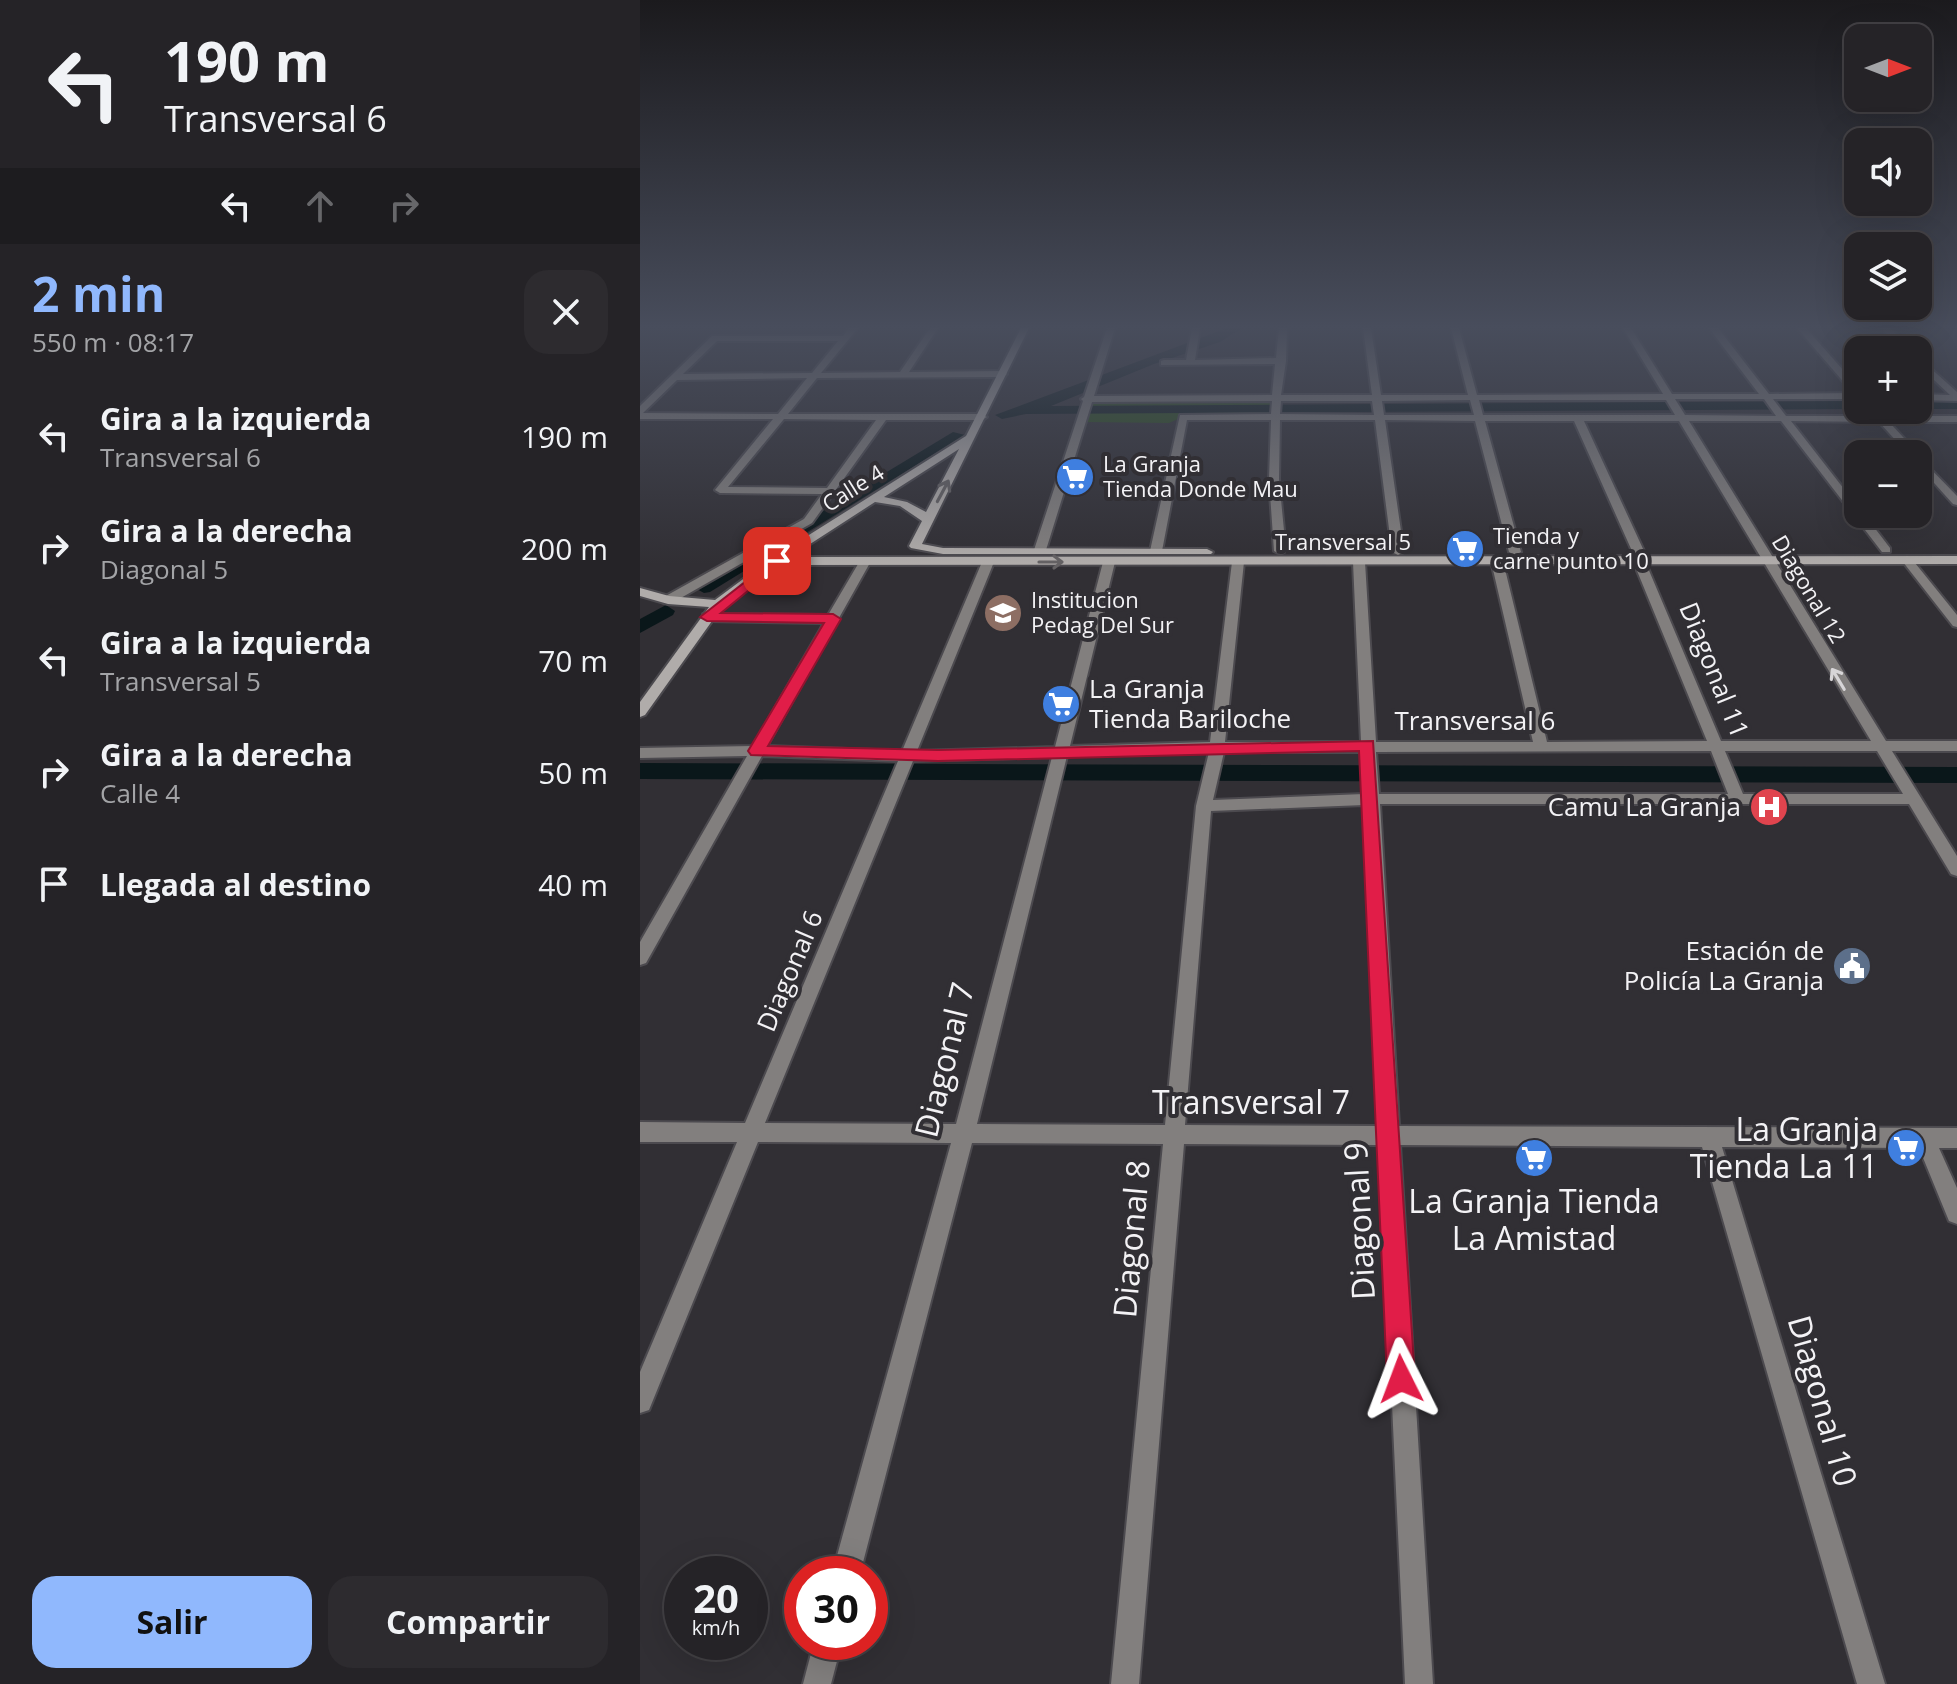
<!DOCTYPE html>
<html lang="es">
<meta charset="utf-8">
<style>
:root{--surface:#252327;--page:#2d2b2f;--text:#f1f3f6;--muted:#a3a4a7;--line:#424044;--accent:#90b8fd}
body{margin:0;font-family:"Open Sans",sans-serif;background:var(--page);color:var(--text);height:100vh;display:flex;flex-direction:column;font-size:30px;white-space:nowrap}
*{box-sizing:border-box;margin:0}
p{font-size:26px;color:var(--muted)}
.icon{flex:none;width:44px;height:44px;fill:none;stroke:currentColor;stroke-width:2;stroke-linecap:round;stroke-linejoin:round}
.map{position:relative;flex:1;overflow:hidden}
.drawer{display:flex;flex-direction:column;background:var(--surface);width:640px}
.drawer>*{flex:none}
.banner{background:#252327;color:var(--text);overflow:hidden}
.needle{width:52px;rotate:90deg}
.fabs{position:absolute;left:1204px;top:24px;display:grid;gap:16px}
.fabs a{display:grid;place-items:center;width:88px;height:88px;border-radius:16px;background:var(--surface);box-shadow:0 8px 32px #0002,0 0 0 2px var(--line);font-size:40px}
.speed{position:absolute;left:24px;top:1556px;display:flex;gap:16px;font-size:40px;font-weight:700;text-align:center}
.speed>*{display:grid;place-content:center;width:104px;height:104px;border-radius:50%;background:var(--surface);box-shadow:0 8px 32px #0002,0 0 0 2px var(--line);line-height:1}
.speed small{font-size:20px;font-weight:400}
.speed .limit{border:12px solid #d22;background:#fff;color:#111}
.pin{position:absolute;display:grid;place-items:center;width:68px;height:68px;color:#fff;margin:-34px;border-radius:16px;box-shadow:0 4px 12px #0006}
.me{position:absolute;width:88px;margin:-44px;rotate:357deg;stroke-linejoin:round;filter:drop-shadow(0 0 6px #0008)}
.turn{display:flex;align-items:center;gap:28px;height:168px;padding:0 32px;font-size:36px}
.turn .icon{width:104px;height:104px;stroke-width:2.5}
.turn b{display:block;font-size:56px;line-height:68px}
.lanes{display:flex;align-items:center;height:76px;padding:0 32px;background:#0003;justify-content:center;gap:40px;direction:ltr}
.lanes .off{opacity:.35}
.round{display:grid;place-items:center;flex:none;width:84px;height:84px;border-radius:24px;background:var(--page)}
.headline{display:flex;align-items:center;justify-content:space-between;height:136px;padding:0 32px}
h1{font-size:48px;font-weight:700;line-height:60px;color:var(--accent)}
.primary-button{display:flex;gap:16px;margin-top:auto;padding:16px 32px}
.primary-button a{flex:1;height:92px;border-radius:24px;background:var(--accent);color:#111;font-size:32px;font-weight:700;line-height:92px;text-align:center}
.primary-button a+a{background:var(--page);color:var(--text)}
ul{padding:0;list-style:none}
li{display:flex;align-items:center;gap:24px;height:112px;padding:0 32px}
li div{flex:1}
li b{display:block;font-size:30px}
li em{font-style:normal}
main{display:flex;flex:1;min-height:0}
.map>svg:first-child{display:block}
.green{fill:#2b4d1c}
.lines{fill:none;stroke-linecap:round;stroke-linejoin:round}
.canal{fill:#0a171a;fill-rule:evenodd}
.street-casing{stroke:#4c4a4f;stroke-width:4}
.secondary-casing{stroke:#4c4a4f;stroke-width:4}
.street{fill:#827f7e;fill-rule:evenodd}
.secondary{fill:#b0acaa;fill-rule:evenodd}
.oneway{stroke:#646163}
.oneway2{stroke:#d7d5d7}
.route{fill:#e11d48;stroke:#92132f;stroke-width:2}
.labels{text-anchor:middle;stroke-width:8;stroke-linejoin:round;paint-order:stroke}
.far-poi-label{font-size:22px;fill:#f3f2f5;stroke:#312f34;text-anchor:start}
.far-street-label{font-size:22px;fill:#f3f2f5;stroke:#312f34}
.street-label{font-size:26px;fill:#f3f2f5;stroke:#312f34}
.poi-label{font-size:26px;fill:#f3f2f5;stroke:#312f34;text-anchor:end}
.near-street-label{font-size:32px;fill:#f3f2f5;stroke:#312f34}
.near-poi-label{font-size:32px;fill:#f3f2f5;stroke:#312f34;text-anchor:end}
</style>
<main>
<section class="drawer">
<div class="banner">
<div class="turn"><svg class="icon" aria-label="left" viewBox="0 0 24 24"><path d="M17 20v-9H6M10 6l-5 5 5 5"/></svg><div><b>190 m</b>Transversal 6</div></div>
<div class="lanes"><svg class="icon" aria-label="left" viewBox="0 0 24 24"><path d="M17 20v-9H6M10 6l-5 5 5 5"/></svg><svg class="icon off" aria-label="ahead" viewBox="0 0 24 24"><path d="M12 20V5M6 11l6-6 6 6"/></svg><svg class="icon off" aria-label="right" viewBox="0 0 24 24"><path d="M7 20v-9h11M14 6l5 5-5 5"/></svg></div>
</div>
<div class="headline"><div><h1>2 min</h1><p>550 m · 08:17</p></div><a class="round"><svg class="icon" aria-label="close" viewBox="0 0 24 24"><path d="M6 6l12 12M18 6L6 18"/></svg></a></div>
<ul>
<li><svg class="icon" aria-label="left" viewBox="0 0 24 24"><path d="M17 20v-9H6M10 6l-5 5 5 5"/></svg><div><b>Gira a la izquierda</b><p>Transversal 6</p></div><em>190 m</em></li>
<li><svg class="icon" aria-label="right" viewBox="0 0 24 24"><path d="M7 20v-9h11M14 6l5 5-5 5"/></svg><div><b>Gira a la derecha</b><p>Diagonal 5</p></div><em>200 m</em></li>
<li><svg class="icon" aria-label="left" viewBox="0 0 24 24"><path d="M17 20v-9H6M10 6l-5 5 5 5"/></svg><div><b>Gira a la izquierda</b><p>Transversal 5</p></div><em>70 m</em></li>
<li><svg class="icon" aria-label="right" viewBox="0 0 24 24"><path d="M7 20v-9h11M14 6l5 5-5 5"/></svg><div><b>Gira a la derecha</b><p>Calle 4</p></div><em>50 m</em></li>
<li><svg class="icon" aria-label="arrive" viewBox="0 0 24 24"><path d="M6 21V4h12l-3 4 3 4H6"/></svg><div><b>Llegada al destino</b></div><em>40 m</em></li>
</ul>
<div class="primary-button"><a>Salir</a><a>Compartir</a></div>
</section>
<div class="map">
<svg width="1317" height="1684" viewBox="0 0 1317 1684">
<rect width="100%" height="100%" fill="#312f34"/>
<polygon class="green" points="626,400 633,404 632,411 624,415 547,415 529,423 445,422 451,401"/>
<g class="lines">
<g class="canal">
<polygon points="587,328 602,328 580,342 514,364 411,406 1218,401 1218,409 386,414 362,419 355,415"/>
<rect x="1278" y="401" width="39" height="8"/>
<polygon points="313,432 325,435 70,592 64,593 55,588"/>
<polygon points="26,605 35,611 33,615 0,633 0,619"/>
<polygon points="0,763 1317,767 1317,783 0,779"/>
</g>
<defs>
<g id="street">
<path d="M209 328H218L181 373 260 372 290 328H298L269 372 363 371 367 374 363 377 177 378 148 414H342L347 417 342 420H246L172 523 32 603H24V597L164 519 182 494 80 493 75 490 133 419H0V406L72 336H203ZM77 341H198L172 373 43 374ZM167 378 138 414 3 413 37 380ZM144 419 236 420 187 488 88 487Z"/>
<path d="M467 328H475L454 396 632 395 635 364 521 365V361L524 360H546L552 328H560L555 360 636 358 639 328H647L646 361 641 395H732L723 328H731L741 395H828L811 328H819L837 395 1023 394 983 328H991L1032 394H1119L1069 328H1078L1129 394 1213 393 1157 328H1166L1218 387V399H1133L1146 416H1234V412L1237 411 1244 416H1317V422H1249L1277 452 1278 454H1268L1239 422 1151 421 1218 507V514H1224L1250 548V552H1242L1141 421H1049L1246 741H1317V751H1252L1317 856V876L1311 874 1269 804H740L759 1126 1317 1128V1148H1299L1317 1188V1224L1309 1221 1279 1148 1082 1147 1245 1684H1217L1062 1147 760 1145 793 1684H765L740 1145 544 1144 499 1684H471L523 1144 332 1143 220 1574H192L311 1143 118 1142 9 1410 0 1413V1372L97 1142H0V1122L105 1123 258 761 122 756 6 963 0 965V942L107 756 0 758V748L113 746 184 623 67 621 63 620V614L188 615 221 559H229L231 561 127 746 262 751 342 562 344 560H352L354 562 277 751 415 747 463 562 465 560H473L475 562 430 746 570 742 592 562 598 558 604 562 585 742H721L713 562 719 558 725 562 736 742H893L851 561 857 557 863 561 907 742 1067 741 993 561 999 557 1005 561 1081 741H1231L1039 421H944L1004 551 998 554 992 551 934 421H845L881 552 875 555 869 552 835 421 745 420 764 552 758 555 752 552 735 420H640L639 479 646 551 640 554 634 551 629 479 631 420H547L522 551 516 554 510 551 540 415 631 414 632 401 452 402 406 550 396 552 394 550 443 401 441 399 444 397ZM1035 399H1124L1136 416 1045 415ZM830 400 834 415H744L742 401ZM839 400H1026L1035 415H843ZM641 401H732L734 415 640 414ZM1071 751 1088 794H739L736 752ZM1085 751H1237L1263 794H1103ZM569 752 556 806 525 1125 337 1124 427 756ZM584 752H722L724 794 573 800ZM412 757 316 1124 125 1123 273 761ZM724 805 739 1126 545 1125 571 811Z"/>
<polygon points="1241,328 1250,328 1272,350 1263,350"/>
<polygon points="1278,357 1317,392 1317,401 1278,400 1278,394 1310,395 1278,365"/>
<polygon points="1278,456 1317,496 1317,505 1313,504 1278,465"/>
<polygon points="1267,556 1271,558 1317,615 1317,627 1313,626 1263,562 1261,560"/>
<polygon points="174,1642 202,1642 191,1684 163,1684"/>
</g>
<path id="secondary" d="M381 328H389L282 544 303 548 567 549 573 552 571 554H303L271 548 269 546 282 521 260 506 235 502 150 557 1317 556V564L139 565 82 607 5 715 0 717V702L69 607 28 604 0 596V588L29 596 75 600 126 562 326 436ZM319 449 286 512 267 502 244 497Z"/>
</defs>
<use href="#street" class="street-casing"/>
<use href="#secondary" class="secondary-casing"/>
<use href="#street" class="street"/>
<use href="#secondary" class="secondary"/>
</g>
<defs><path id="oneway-shaft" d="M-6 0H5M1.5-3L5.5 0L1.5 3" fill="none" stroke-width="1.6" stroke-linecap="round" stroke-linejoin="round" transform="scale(2)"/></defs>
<g class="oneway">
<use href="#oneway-shaft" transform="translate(303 491) rotate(-62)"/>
<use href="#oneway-shaft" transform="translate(411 562)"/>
</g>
<use class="oneway2" href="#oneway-shaft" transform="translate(1198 679) rotate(-121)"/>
<linearGradient id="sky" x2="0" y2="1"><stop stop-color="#1b1a1d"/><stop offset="0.58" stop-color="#484d5c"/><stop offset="1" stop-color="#484d5c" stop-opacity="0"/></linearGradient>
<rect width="1317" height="564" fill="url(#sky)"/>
<polygon class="route" points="137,557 143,561 141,564 81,613 193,614 201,619 128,746 298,750 733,741 775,1379 771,1389 761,1393 751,1389 747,1379 719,751 298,761 111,755 108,751 184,623 67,621 60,617"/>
<defs>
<symbol id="supermarket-disc" viewBox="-11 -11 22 22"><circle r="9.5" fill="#3f7fe0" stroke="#312f34"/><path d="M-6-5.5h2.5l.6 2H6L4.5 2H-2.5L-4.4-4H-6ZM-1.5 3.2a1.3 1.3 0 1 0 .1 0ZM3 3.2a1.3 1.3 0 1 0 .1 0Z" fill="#fff"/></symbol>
<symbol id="school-disc" viewBox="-11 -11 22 22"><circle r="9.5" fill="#8d6e63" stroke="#312f34"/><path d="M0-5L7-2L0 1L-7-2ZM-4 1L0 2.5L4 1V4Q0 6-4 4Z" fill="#fff"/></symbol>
<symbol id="hospital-disc" viewBox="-11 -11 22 22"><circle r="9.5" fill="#e0444e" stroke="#312f34"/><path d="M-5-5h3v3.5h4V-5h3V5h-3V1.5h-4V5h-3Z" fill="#fff"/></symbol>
<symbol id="civic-disc" viewBox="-11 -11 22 22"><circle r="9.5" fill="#5c6f8a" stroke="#312f34"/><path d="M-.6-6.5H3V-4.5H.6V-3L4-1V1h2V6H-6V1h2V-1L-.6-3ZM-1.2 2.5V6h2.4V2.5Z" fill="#fff"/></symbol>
</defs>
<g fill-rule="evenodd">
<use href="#supermarket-disc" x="413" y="455" width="44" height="44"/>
<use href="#supermarket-disc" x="803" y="527" width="44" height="44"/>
<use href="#school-disc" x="341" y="591" width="44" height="44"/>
<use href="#supermarket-disc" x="399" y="682" width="44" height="44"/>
<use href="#hospital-disc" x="1107" y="785" width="44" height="44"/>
<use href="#civic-disc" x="1190" y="944" width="44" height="44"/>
<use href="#supermarket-disc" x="1244" y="1126" width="44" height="44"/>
<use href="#supermarket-disc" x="872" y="1136" width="44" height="44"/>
</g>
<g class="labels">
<g class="far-poi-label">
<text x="463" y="472">La Granja<tspan x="463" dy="25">Tienda Donde Mau</tspan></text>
<text x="853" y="544">Tienda y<tspan x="853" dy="25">carne punto 10</tspan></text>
<text x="391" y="608">Institucion<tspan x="391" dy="25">Pedag Del Sur</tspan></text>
</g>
<g class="far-street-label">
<text transform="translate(213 488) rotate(-32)" y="8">Calle 4</text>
<text x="703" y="550">Transversal 5</text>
<text transform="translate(1169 589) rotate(59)" y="8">Diagonal 12</text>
</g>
<g class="street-label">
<text transform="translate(1074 670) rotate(68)" y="9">Diagonal 11</text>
<text x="835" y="730">Transversal 6</text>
<text transform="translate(150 971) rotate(-67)" y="9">Diagonal 6</text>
</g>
<g class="poi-label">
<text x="449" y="698" text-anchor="start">La Granja<tspan x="449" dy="30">Tienda Bariloche</tspan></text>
<text x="1101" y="816">Camu La Granja</text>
<text x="1184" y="960">Estación de<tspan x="1184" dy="30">Policía La Granja</tspan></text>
</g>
<g class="near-street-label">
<text transform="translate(305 1060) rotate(-76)" y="11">Diagonal 7</text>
<text x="611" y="1114">Transversal 7</text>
<text transform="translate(720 1221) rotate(-93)" y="11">Diagonal 9</text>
<text transform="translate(492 1239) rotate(-85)" y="11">Diagonal 8</text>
<text transform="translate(1182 1401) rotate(74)" y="11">Diagonal 10</text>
</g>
<g class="near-poi-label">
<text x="1238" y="1141">La Granja<tspan x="1238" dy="37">Tienda La 11</tspan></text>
<text x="894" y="1213" text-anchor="middle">La Granja Tienda<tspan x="894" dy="37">La Amistad</tspan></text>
</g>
</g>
</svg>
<div class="fabs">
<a><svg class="needle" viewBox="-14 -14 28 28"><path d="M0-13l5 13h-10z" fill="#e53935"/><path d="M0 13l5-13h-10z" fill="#a3a4a7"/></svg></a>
<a><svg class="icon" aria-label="sound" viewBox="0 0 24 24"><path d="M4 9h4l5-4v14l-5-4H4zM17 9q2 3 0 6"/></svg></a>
<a><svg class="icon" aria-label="layers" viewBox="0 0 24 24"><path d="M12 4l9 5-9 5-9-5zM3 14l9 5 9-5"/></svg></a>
<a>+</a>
<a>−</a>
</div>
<div class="speed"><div>20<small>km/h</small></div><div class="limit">30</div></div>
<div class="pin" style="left:137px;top:561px;background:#d93025"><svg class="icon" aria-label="arrive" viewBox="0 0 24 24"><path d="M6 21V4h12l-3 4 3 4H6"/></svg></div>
<svg class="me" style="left:761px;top:1379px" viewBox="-20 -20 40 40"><path d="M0-17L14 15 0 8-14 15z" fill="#e11d48" stroke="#fff" stroke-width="4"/></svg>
</div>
</main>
